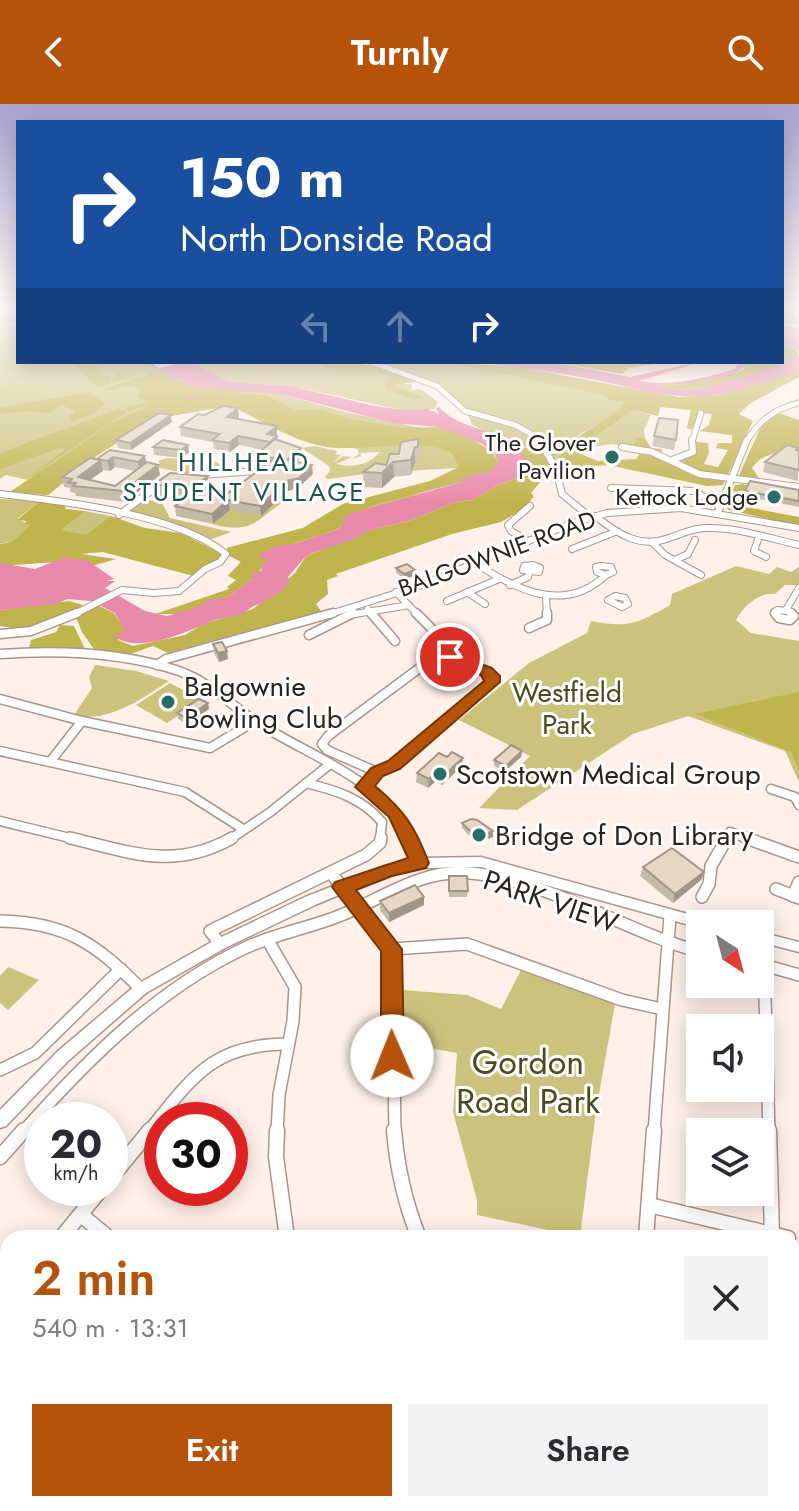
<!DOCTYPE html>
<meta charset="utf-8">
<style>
:root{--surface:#fff;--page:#f2f2f3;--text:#2b2b33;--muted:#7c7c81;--accent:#b45309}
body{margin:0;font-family:Jost,sans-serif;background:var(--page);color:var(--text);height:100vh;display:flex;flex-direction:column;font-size:30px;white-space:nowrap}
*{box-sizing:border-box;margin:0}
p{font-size:26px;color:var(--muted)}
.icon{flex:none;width:44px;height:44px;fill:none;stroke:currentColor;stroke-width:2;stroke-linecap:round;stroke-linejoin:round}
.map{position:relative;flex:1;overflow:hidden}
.side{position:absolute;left:0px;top:1126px;width:800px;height:282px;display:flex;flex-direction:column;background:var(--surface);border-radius:24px 24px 0 0;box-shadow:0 4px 20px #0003}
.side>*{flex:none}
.banner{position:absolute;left:16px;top:16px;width:768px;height:244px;border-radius:0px;box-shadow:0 4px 20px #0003;background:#1a4fa0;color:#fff;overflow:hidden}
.needle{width:52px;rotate:144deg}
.tools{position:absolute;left:686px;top:806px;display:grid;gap:16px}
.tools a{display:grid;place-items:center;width:88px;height:88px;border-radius:0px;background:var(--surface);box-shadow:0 4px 20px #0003;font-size:40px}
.speed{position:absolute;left:24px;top:998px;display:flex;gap:16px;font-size:40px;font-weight:700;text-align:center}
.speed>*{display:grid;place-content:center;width:104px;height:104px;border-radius:50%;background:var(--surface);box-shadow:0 4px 20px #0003;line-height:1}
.speed small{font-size:20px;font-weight:400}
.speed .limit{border:12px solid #d22;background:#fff;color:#111}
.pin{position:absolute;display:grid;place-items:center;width:68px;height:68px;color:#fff;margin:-34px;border:4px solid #fff;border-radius:50%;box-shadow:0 2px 8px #0007}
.me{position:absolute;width:88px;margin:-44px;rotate:359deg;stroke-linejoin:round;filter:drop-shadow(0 0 6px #0008)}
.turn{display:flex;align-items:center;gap:28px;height:168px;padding:0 32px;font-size:36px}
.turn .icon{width:104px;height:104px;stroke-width:2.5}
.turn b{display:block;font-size:56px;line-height:68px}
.lanes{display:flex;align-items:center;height:76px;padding:0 32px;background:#0003;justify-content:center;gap:40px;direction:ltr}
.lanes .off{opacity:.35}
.round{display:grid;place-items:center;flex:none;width:84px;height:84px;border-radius:0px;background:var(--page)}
.summary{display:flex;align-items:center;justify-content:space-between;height:136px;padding:0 32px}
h1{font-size:48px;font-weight:600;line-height:60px;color:var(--accent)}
.action{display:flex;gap:16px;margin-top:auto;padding:16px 32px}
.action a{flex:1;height:92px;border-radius:0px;background:var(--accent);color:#fff;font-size:32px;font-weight:600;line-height:92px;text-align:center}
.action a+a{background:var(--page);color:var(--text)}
header{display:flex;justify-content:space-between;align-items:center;height:104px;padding:0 32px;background:var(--accent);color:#fff;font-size:36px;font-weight:600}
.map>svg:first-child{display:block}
.green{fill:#cbc37b}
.forest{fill:#c0b44d;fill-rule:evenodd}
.water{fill:#e989ac}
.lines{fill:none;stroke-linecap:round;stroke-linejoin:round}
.stream{stroke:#e989ac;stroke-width:2}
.minor-far4-casing{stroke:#ab958a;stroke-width:7}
.minor-far3-casing{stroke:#ab958a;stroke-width:8}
.minor-far2-casing{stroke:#ab958a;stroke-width:11}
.minor-far1-casing{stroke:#ab958a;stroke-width:14}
.minor-casing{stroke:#ab958a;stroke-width:17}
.major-casing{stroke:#ab958a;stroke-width:3}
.minor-far4{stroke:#fff;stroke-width:5}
.minor-far3{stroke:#fff;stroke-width:6}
.minor-far2{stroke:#fff;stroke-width:8}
.minor-far1{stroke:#fff;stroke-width:11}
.minor{stroke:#fff;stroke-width:14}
.major{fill:#fff;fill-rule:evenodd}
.wall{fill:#c5b9a8;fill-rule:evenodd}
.shaded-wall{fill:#a09688}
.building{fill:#e5d7c3;stroke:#a09688;stroke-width:2}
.route{fill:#b45309;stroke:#753606;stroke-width:2}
.poi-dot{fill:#286e64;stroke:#fff;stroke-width:3}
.labels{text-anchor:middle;stroke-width:6;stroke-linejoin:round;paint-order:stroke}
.far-poi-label{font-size:24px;fill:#2a221d;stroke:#fff;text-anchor:end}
.far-street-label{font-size:24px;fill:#2a221d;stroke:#fff}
.far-neighbourhood-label{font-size:26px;letter-spacing:2px;fill:#1e564d;stroke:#fff}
.poi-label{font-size:28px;fill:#2a221d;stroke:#fff;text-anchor:start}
.park-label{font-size:28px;fill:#4e491f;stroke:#fff}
.street-label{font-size:28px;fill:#2a221d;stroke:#fff}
.near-park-label{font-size:34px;fill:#4e491f;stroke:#fff}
</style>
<header><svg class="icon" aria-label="back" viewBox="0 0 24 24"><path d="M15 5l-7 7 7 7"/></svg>Turnly<svg class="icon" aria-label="search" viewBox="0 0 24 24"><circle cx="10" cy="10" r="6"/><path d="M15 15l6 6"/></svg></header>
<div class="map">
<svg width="799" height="1407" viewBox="0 0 799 1407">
<rect width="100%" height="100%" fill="#fff0e9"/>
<g class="green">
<path d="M18 206V217L9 219 13 223 18 222V258H142L194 283 285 291 345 308 417 323 494 350 498 355 228 472 241 458 230 452 227 444 303 424 343 400 430 377 458 364 407 367 395 354 366 370 328 375 325 373 330 367 329 362 302 344 315 342 337 347 335 350 341 351 333 359 343 352 352 353 336 360C354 364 368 361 380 348L360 349 361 352 352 355 359 350 358 345 305 337 235 304 223 303 154 315 98 351 48 391 10 388 28 376 6 371 0 375V213Z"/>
<polygon points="199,258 321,258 328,264 352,268 370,265 393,275 384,278 410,292 394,280 412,280 411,286 421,285 438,298 435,305 402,306 291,282 229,278 199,262"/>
<polygon points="376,258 445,258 607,292 626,298 612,313 580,330 557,356 567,361 558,364 543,335 532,327 462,305 442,283"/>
<polygon points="633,306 651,311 644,326 645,334 637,334 633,344 613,340 581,344"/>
<path d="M467 310C497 318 527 321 545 348 536 348 476 325 472 320 470 317 470 313 467 310Z"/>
<polygon points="167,354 213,357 237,366 188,370 155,363 160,360 158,357"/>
<path d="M236 381 290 393 291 394C259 410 258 431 215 421L213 420 248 390 224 391Z"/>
<polygon points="0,395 40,397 17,415 31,421 17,436 0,440"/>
<polygon points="144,395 162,399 170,414 231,428 212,435 191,426 129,409"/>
<polygon points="85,407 111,412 86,432 60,426"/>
<path d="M736 462 769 470 777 463 791 468 799 463V481H785L775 490C759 488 743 503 736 516L751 529 799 537V678L785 647 688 612 633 630 517 706 479 704 530 652 459 616 529 559 587 529 591 517C628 524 637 520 670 501L672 490Z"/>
<path d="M95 561 136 567 169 577C143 594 107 620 74 611L92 584 89 573Z"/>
<polygon points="170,579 201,596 167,619 136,601"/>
<polygon points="8,863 39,876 8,906 0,899 0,872"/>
<polygon points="521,866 615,900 596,1007 580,1133 477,1111 477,1096 453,1008 457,949 401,939 403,886 467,891 501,905"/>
</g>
<g class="forest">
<path d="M787 242 798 246V252C764 270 692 295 654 282 684 282 713 272 743 266L748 258H782V244Z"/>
<polygon points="87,258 102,265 98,267 111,273 109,276 118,274 113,272 117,269 139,270 97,284 74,260"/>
<path d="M321 258C365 258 379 262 420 277L394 281 424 294 413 295 386 286 384 278 391 274 370 265 352 268 327 264Z"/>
<path d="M445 258 517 263 679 293 719 291 799 266V273L751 299 739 310 753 317 723 381 707 382 608 361 580 363 557 357C571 327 606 323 625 298L609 296 606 292ZM660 303 691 306 687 324 691 326 701 309 712 310 709 321 700 327 732 331V339H718L716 344 728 346 718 363 704 360 709 349 708 339 690 337 693 348 672 356 661 352 662 345 651 344 645 334 637 333 633 344 640 349 636 355 598 357 583 351 586 346 582 343 633 306 658 312Z"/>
<polygon points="553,258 667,258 629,264 622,270"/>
<path d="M155 265 194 283 264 288 225 289 265 291 296 306 318 305 350 315 402 324 438 323 464 331 494 348 493 353 500 358 489 369 461 378 370 402 336 426 278 444 253 475 226 494 178 510H155L229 485 227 483 236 476 228 472 241 458 230 452 227 444 303 424 343 400 430 377 459 363 452 349C426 333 361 348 327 343 295 338 264 318 235 304L223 303 154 315 98 351 48 391 10 388 115 317 151 301 129 307 124 304 149 298 137 294 140 285 127 282 108 287 104 284 146 272Z"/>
<polygon points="88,288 106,299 94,309 72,318 70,311 76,307 61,301 49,309 29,307 0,310 0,304"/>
<polygon points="119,305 127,308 26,375 66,345 60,344 0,365 0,349"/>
<path d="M776 308 799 316V353C782 346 764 348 752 364L759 374 750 376 739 371 764 316Z"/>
<polygon points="517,342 545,348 553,366 551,374 541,377 531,389 534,392 525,404 501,418 452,430 336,470 338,472 327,476 328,490 316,500 321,507 168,549 153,542 128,551 96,548 82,528 76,513 97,501 114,509 125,527 118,536 133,542 185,531 203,520 253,505 295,469 306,452 370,426 412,416 455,398 472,396 498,381 530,369"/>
<polygon points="743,380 749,382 741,402 799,413 799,422 729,406 725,403 735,381"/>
<path d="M40 397 64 400 66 405 85 407 61 426 86 431 111 412 145 424 181 429 222 450 221 454 193 472 103 448 81 450 116 455 92 462 57 458 0 462V440C15 439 20 431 30 421L25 420 26 417 17 416Z"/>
<polygon points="69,497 83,501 61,515 26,526 0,522 0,506"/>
<polygon points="60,521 74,522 86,547 29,544 31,536 56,528"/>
<polygon points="799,588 799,666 791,648 695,610"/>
<polygon points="792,1353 799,1355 799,1407 771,1407 753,1400 792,1400"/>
<polygon points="187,1400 336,1400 313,1407 175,1407"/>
</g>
<g class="water">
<polygon points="782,204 799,204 799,247 790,242 782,244"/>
<path d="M799 251V266C772 275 744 287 716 291 671 297 637 284 595 276 557 268 517 264 478 258H550L630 273 699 258 640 277C668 283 707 274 735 265L738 258H749C733 279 682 279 657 282 696 296 766 265 799 251Z"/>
<path d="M142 258H151L158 264 174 261V258H199V262L229 278 291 282 370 301 402 306 428 305 439 310 436 304 439 303C467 334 520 319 530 369L498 381 472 396 455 398 412 416 370 426 352 436 315 448 306 452 288 473 289 478C274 499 257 496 243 510 231 513 217 514 205 520 182 530 136 550 114 532L124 527 115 509 91 497 67 495 57 500 0 506V459L35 465 63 454 87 456 114 475 107 477H115L105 484 145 507 167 512 195 504 211 495 226 494 253 475 251 471 262 466 261 462 268 455H261L260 450 273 443 298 439 336 426 341 423 345 413 352 409 461 378 465 373 489 368 499 359 494 348 482 340 438 323 393 319 285 291 194 283Z"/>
</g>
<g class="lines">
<polyline class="stream" points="188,296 197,291"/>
<defs>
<g id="minor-far4">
<polyline points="0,212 18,205"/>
<polyline points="371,258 437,282 465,307 515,321 537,333 540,338"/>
<polyline points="692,338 701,309"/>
<path d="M746 338C760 316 774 305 799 299"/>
</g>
<g id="minor-far3">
<polyline points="539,336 556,365 562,390 590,413"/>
<polyline points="622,343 652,348 699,370 799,383"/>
<polyline points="672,356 693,348 692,336"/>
<polyline points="186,372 257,367"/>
<polyline points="611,384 694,387 720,403"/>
<path d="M0 390C62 397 178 410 226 450L220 458 205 465 179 487 154 489 122 486 73 511"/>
<polyline points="718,408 747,336"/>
<polyline points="119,411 164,377"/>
<path d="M595 412C618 430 640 445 669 434 681 430 693 424 706 424 737 423 768 434 799 441"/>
<polyline points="759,433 754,447 766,453"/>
<polyline points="528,437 511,427 508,421 530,402"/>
<polyline points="653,439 665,451 701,471"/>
<polyline points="572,445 615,428"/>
<polyline points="675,456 688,450 695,436"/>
<path d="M475 459C515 485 564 511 606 471"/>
<polygon points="533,461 540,464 539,468 523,466 524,462"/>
<polygon points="601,462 611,463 613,468 606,471 597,468 596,463"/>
<polyline points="510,481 528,473 529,469"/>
<polyline points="396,488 418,511"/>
<polyline points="467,488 485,500"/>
<polygon points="615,492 625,494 628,500 622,503 608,496"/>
<polyline points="546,493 547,511"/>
<polyline points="447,497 499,475"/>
<polyline points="368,505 373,511"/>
<polyline points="786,506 799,484"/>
<polyline points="327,511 419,482 570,420 607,409 681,404 799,424"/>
<polyline points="349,511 409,501"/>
<polyline points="775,511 777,506 789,507 793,511"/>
</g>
<g id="minor-far2">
<polyline points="371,509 395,537"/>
<polyline points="775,509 779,514 790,516 794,512 791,509"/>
<polyline points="529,524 547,516 547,509"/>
<polyline points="0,530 31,527 77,509"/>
<polyline points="309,531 353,509"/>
<path d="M0 550C58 546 120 548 176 566 208 576 230 601 258 619 310 653 383 674 410 736"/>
<polyline points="157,561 166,555 333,509"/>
<polyline points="0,595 82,617 210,644 255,617"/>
<polyline points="0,647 185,688 243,725"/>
<polyline points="50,658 82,617"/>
<polyline points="377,668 327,646 322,640 328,632 437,551 437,530 416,509"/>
<path d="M306 679C335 686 362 694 382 718L380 736"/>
<polyline points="364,683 377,668 394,661 492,578 492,572 466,558 437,551"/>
<polyline points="771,685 795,693 799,701"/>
<polyline points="0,717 78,736"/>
<polyline points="229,736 269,709 329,661"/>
<polyline points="726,736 730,728 751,736"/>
</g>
<g id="minor-far1">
<path d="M70 734C130 748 174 767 232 734"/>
<polyline points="409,734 419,759"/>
<polyline points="746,734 799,753"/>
<polyline points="331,769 392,845 395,1028"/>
<polyline points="776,785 799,794"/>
<polyline points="793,792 799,778"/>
<polyline points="702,793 709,780 711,762 727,734"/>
<path d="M0 817C66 818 96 840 141 885"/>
<polyline points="267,835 295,883 293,917 279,991 277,1028"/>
<polyline points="220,840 210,827 366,751 380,739 381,734"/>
<polyline points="392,845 467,840 622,896 662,905"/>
<polyline points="760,860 799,871"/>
<polyline points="764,861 769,1028"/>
<polyline points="0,966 35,949 121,865"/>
<path d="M23 1028C87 956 158 884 247 843 278 829 313 823 344 810 386 792 423 765 470 769 548 776 624 827 700 848"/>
<path d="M148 1028C192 974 212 940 288 940"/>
<polyline points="654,1028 670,812"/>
</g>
<g id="minor">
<polyline points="277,1026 276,1053 287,1134"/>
<path d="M394 1026C397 1064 405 1099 419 1134"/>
<polyline points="769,1026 772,1130"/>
<polyline points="0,1053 24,1026"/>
<polyline points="110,1075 150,1026"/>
<polyline points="649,1101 788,1134"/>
<polyline points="81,1111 109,1134"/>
<polyline points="61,1134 102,1084"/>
<polyline points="646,1134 654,1026"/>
<polyline points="0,1206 8,1197"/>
<polyline points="792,1265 799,1267"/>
<polyline points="0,1309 8,1328"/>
<polyline points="479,1400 481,1407"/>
<polyline points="59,1407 62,1400"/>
</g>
<g id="major">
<polygon points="782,218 799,220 799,224 782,222"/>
<polygon points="481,753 706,815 711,816 713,820 700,820 700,824 481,763 419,764 391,769 315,801 225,844 146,889 68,957 6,1022 0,1024 0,1006 58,947 136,881 215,836 305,793 384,762 419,754"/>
<polygon points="760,828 799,838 799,848 760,838"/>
</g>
</defs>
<use href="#minor-far4" class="minor-far4-casing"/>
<use href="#minor-far3" class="minor-far3-casing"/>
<use href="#minor-far2" class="minor-far2-casing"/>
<use href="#minor-far1" class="minor-far1-casing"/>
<use href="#minor" class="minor-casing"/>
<use href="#major" class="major-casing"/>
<use href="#minor-far4" class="minor-far4"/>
<use href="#minor-far3" class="minor-far3"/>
<use href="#minor-far2" class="minor-far2"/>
<use href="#minor-far1" class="minor-far1"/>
<use href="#minor" class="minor"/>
<use href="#major" class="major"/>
</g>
<g class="wall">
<polygon points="239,313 237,315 278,331 277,336 301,344 302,353 296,358 313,370 299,383 288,387 261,412 230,406 213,420 176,412 175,402 183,396 156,391 155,380 208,372 209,383 204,387 227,390 265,362 257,360 256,351 263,346 239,341 230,348 214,345 213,338 181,332 180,323"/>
<polygon points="172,318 131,346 118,344 116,336"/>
<polygon points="654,332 676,336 674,346 652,342"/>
<polygon points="418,335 418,357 415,357 411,371 394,373 382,384 363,383 363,368 386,361"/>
<polygon points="188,341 189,348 182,354 154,351 153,343"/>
<path d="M110 346 146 358 158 361 160 371 125 398 76 392 75 389 70 388V384L64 383 62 373 97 356ZM115 363 135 367 115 382 90 376 103 366 110 367Z"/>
<polygon points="797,346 799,347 798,377 763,368 765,358"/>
<polygon points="799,386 799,403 744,392 745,387"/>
<polygon points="396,464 415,466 415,472 404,475 396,469"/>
<polygon points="213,540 228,555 219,558 214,549"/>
<polygon points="208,599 209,605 187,620 178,615 177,609"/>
<polygon points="522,647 521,653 505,667 494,662 494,656"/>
<polygon points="462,662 442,681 435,678 428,684 416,678 417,669"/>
<polygon points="462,719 493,727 493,733 476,739 462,724"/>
<polygon points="643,763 704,768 701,776 673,799 640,772"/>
<polygon points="448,778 468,787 467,793 449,793"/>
<polygon points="424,793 424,801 389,818 380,806 380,797"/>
</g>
<g class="shaded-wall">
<polygon points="238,304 239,313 228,322 227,313"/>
<polygon points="171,311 172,318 131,346 130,339"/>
<polygon points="277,322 277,332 278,341 270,338 267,330"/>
<polygon points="238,332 239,341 230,348 229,339"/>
<polygon points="188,341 189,348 182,354 181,346"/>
<polygon points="415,343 415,357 411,371 411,356"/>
<polygon points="301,344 302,353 288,365 287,356"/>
<polygon points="145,352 147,363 140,368 138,358"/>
<polygon points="113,353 115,363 110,367 107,357"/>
<polygon points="101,356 103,367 80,383 78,373"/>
<polygon points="393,358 394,373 382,384 382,369"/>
<polygon points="158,361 160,371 125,398 123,387"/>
<polygon points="312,361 313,370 299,383 288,387 261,412 260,402 287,377"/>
<polygon points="208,372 209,383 191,398 189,387"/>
<polygon points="228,396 230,406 213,420 212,410"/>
<polygon points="415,466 415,472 404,475 404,470"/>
<polygon points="227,547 228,555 219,558 218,549"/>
<polygon points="208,599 209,605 187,620 186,614"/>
<polygon points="522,647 521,653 505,667 506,662"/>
<polygon points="463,654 462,662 442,681 442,673"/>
<polygon points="435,669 435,678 428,684 429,675"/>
<polygon points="493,727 493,733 476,739 476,733"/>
<polygon points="704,768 701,776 673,799 675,790"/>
<polygon points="424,793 424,801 389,818 389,809"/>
</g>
<g class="building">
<polygon points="223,302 238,304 227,313 277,322 267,330 277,332 270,338 238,332 229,339 212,336 220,330 180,323 198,310 204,311"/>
<polygon points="159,309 171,311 130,339 116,336"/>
<polygon points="659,314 678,316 676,336 654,332"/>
<polygon points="275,335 301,344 287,356 312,361 299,374 287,377 260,402 228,396 212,410 175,402 195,386 227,390 275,354 256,351"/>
<polygon points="418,335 418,343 415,343 411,356 393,358 382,369 363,368 376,359 386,361 390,350 399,350 401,338"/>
<polygon points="163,336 188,341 181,346 153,343"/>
<polygon points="787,341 798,344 796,346 799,347 799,366 765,358"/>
<polygon points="110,346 145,352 138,358 113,353 107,357 97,355"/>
<polygon points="90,354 101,356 78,373 115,382 147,358 158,361 123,387 73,382 76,379 68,378 72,375 62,373"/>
<polygon points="170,369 208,372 189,387 155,380"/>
<polygon points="750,377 799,386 799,397 745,387"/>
<polygon points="407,460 415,466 404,470 396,464"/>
<polygon points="222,538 227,547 218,549 213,540"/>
<polygon points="199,595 208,599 186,614 177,609"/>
<polygon points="511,641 522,647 506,662 494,656"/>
<polygon points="452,648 463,654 442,673 435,669 429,675 417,669 439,649 447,653"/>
<polygon points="471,715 477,716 493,727 476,733 462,719"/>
<polygon points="672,744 704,768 675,790 643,763"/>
<polygon points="449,772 467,772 468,787 449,787"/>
<polygon points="415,781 424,793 389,809 380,797"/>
</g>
<linearGradient id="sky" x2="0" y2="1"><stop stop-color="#a8a3d0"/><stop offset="0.51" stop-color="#fff8f5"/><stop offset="1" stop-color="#fff8f5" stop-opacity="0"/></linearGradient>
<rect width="799" height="401" fill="url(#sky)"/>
<path class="route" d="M450 548 492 564 500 572V578L400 665 383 672 375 682C405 707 415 723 429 759L426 764 392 772 356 786 402 845 404 952 401 959 392 962 384 959 381 952V847L332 783 335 778 408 754 389 713 355 683 371 664 388 657 484 577 481 571 445 556 443 553Z"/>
<g class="poi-dot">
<circle cx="612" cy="353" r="8"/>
<circle cx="774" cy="393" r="8"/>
<circle cx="168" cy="598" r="8"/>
<circle cx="440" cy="670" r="8"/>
<circle cx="479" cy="731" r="8"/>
</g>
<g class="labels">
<g class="far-poi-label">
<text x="596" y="347">The Glover<tspan x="596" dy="28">Pavilion</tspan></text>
<text x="758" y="401">Kettock Lodge</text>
</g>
<g class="far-street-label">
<text transform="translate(497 450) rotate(-20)" y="8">BALGOWNIE ROAD</text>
</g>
<g class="far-neighbourhood-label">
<text x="244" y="367">HILLHEAD<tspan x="244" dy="30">STUDENT VILLAGE</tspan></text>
</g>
<g class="poi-label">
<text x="184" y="592">Balgownie<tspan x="184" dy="32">Bowling Club</tspan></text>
<text x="456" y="680">Scotstown Medical Group</text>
<text x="495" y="741">Bridge of Don Library</text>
</g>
<g class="park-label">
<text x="567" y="598">Westfield<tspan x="567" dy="32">Park</tspan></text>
</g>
<g class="street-label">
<text transform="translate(551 797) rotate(19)" y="10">PARK VIEW</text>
</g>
<g class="near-park-label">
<text x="528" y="970">Gordon<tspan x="528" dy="39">Road Park</tspan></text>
</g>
</g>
</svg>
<div class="tools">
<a><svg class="needle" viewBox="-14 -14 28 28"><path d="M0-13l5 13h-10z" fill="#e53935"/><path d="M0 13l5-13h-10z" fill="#7c7c81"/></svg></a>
<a><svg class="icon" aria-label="sound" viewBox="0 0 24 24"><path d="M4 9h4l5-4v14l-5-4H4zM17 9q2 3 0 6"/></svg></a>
<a><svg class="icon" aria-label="layers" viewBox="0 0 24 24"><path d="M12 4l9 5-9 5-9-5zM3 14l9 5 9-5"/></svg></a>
</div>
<div class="speed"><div>20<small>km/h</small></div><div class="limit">30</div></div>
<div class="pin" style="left:450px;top:553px;background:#d93025"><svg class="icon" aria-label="arrive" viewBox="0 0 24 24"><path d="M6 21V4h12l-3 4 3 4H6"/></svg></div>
<svg class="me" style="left:392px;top:952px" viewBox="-20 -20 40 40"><circle r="19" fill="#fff"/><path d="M0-13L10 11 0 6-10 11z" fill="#b45309"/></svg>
<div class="banner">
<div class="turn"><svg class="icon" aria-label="right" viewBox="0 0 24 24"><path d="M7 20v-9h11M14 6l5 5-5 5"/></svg><div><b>150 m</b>North Donside Road</div></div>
<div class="lanes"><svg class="icon off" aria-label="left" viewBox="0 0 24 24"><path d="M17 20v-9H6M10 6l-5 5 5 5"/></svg><svg class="icon off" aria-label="ahead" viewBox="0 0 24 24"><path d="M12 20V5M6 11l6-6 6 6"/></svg><svg class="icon" aria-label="right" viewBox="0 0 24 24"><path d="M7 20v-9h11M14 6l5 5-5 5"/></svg></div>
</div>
<section class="side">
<div class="summary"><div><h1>2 min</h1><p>540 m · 13:31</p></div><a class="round"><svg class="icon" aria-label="close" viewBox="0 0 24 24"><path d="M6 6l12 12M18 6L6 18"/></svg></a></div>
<div class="action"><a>Exit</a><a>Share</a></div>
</section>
</div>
